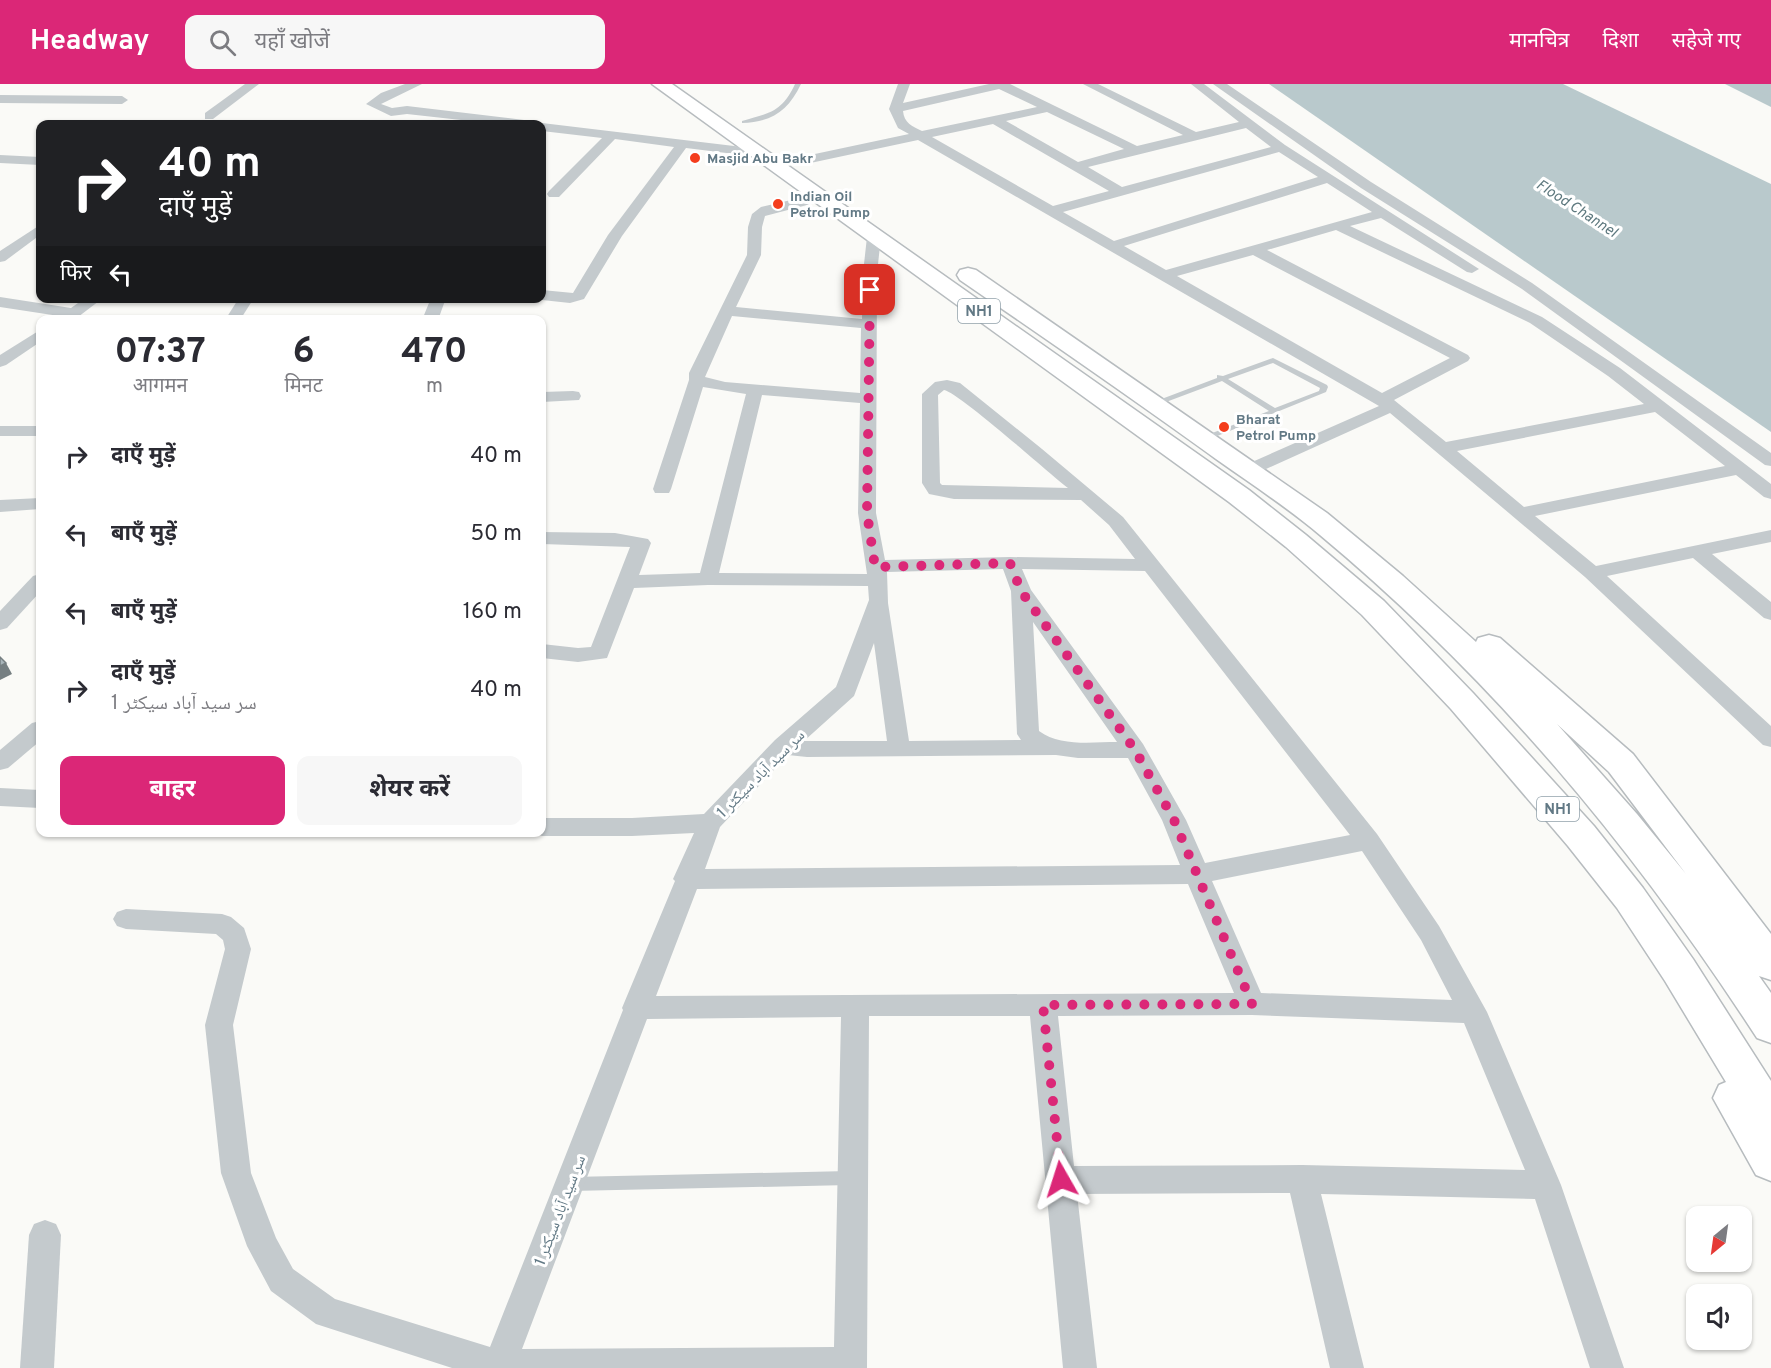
<!DOCTYPE html>
<html lang="hi">
<meta charset="utf-8">
<style>
:root{--surface:#fff;--page:#f7f7f7;--text:#2b2b33;--muted:#7c7c81;--accent:#db2777}
body{margin:0;font-family:Overpass,"Noto Naskh Arabic","Noto Sans Devanagari",sans-serif;background:var(--page);color:var(--text);height:100vh;display:flex;flex-direction:column;font-size:22px;white-space:nowrap}
*{box-sizing:border-box;margin:0}
p{font-size:20px;color:var(--muted)}
.icon{flex:none;width:33px;height:33px;fill:none;stroke:currentColor;stroke-width:2;stroke-linecap:round;stroke-linejoin:round}
.map{position:relative;flex:1;overflow:hidden}
.side{position:absolute;left:36px;top:231px;width:510px;height:522px;display:flex;flex-direction:column;background:var(--surface);border-radius:12px;box-shadow:0 2px 4px #0004}
.side>*{flex:none}
.guide{position:absolute;left:36px;top:36px;width:510px;height:183px;border-radius:12px;box-shadow:0 2px 4px #0004;background:#202124;color:#fff;overflow:hidden}
.needle{width:39px;rotate:209deg}
.tools{position:absolute;left:1686px;top:1122px;display:grid;gap:12px}
.tools a{display:grid;place-items:center;width:66px;height:66px;border-radius:12px;background:var(--surface);box-shadow:0 2px 4px #0004;font-size:30px}
.pin{position:absolute;display:grid;place-items:center;width:51px;height:51px;color:#fff;margin:-26px;border-radius:12px;box-shadow:0 3px 9px #0006}
.me{position:absolute;width:66px;margin:-33px;rotate:354deg;stroke-linejoin:round;filter:drop-shadow(0 0 4px #0008)}
.turn{display:flex;align-items:center;gap:21px;height:126px;padding:0 24px;font-size:27px}
.turn .icon{width:78px;height:78px;stroke-width:2.5}
.turn b{display:block;font-size:42px;line-height:51px}
.then{display:flex;align-items:center;height:57px;padding:0 24px;background:#0003;gap:12px;font-size:22px}
.eta{display:flex;justify-content:space-evenly;align-items:center;height:102px;text-align:center}
.eta b{font-size:36px;font-weight:700;line-height:42px}
.cta{display:flex;gap:12px;margin-top:auto;padding:12px 24px}
.cta a{flex:1;height:69px;border-radius:12px;background:var(--accent);color:#fff;font-size:24px;font-weight:700;line-height:69px;text-align:center}
.cta a+a{background:var(--page);color:var(--text)}
ul{padding:0;list-style:none}
li{display:flex;align-items:center;gap:18px;height:78px;padding:0 24px}
li div{flex:1}
li b{display:block;font-size:22px}
li em{font-style:normal}
header{display:flex;align-items:center;gap:36px;box-sizing:border-box;height:84px;padding:0 30px;background:var(--accent);color:#fff}
header strong{font-size:28px}
nav{display:flex;gap:33px;margin-inline-start:auto;font-size:21px}
.search{width:420px;height:54px;background:var(--page);display:flex;align-items:center;gap:15px;box-sizing:border-box;padding:0 21px;border-radius:12px;color:var(--muted);font-size:22px}
.map>svg:first-child{display:block}
.water{fill:#b9c9cc}
.lines{fill:none;stroke-linecap:round;stroke-linejoin:round}
.river{fill:#b9c9cc;fill-rule:evenodd}
.trunk-casing{stroke:#b7bcbf;stroke-width:3}
.service{fill:#c4cacd;fill-rule:evenodd}
.minor{fill:#c4cacd;fill-rule:evenodd}
.trunk{fill:#fff;fill-rule:evenodd}
.shaded-wall{fill:#767f82}
.building{fill:#a9b5ba;stroke:#767f82;stroke-width:1.5}
.route{stroke:#db2777;stroke-width:10;stroke-dasharray:0 18}
.poi-dot{fill:#f43d1d;stroke:#fff;stroke-width:2}
.labels{text-anchor:middle;stroke-width:6;stroke-linejoin:round;paint-order:stroke}
.far-poi-label{font-size:14px;font-weight:bold;fill:#627985;stroke:#fff;text-anchor:start}
.far-water-label{font-size:15px;font-style:italic;fill:#5d787e;stroke:#fff}
.shield{fill:#fff;stroke:#91a1aa;stroke-width:1.5}
.shield-label{font-size:15px;font-weight:bold;fill:#627985}
.street-label{font-size:16px;fill:#627985;stroke:#fff}
</style>
<header>
<strong>Headway</strong>
<div class="search"><svg class="icon" aria-label="search" viewBox="0 0 24 24"><circle cx="10" cy="10" r="6"/><path d="M15 15l6 6"/></svg>यहाँ खोजें</div>
<nav><a>मानचित्र</a><a>दिशा</a><a>सहेजे गए</a></nav>
</header>
<div class="map">
<svg width="1771" height="1284" viewBox="0 0 1771 1284">
<rect width="100%" height="100%" fill="#fafaf7"/>
<g class="water">
<polygon points="1269,0 1563,0 1771,100 1771,348"/>
<polygon points="1725,0 1755,0 1771,8 1771,23"/>
</g>
<g class="lines">
<polygon class="river" points="1747,0 1771,0 1771,13 1751,5"/>
<defs>
<g id="trunk">
<polygon points="652,0 672,0 1249,406 1306,451 1384,517 1473,609 1594,742 1643,804 1693,875 1771,997 1771,1097 1756,1091 1713,1014 1719,1001 1726,998 1665,897 1617,824 1568,762 1451,625 1362,531 1286,463 1229,418"/>
<path d="M968 184 976 186 1327 429 1403 492 1476 558 1478 554 1489 551 1500 554 1633 670 1771 850V896L1759 892 1771 909V959L1757 954C1633 763 1495 597 1320 451 1287 423 1251 400 1216 375 1132 314 1046 255 960 196L957 191 960 186ZM1557 640 1609 688 1686 790 1637 730Z"/>
</g>
</defs>
<use href="#trunk" class="trunk-casing"/>
<g class="service">
<path d="M795 0H801C788 27 772 38 742 39V37C770 29 782 28 795 0Z"/>
<path d="M1273 274 1327 301 1328 303 1326 308 1205 357H1202V353L1269 327 1222 297 1158 321H1155L1151 319 1217 294V291L1223 292ZM1273 279 1320 304 1319 307 1275 324 1228 295Z"/>
<polygon points="849,1087 854,1089 856,1094 854,1099 849,1101 571,1107 566,1105 564,1100 566,1095 571,1093"/>
</g>
<g class="minor">
<polygon points="245,0 259,0 213,35 205,35 205,29"/>
<polygon points="405,0 422,0 381,20 392,24 407,22 524,36 530,40 497,40 407,30 391,32 366,20 381,9"/>
<path d="M898 0H910L903 19 989 0H1010L1137 62 1183 51 1083 0H1098L1196 48 1239 38 1191 0H1204L1285 61 1479 185 1472 189 1467 188 1381 134 1350 142 1542 233 1620 284 1771 400V415L1764 413 1736 391 1535 432 1596 482 1771 446V458L1712 470 1771 518V536L1764 534 1693 474 1607 492 1771 642V663L1763 661 1585 493 1390 329 1255 390H1243L1240 386 1243 382 1379 322 918 56 801 81 796 80 795 77 796 74 909 50 898 44 889 25ZM999 5 1037 23 922 47C912 42 904 39 903 27ZM1047 28 1124 65 1078 78 1006 37ZM993 40 1109 107 1053 122 932 53ZM1246 44 1271 63 1122 103 1088 83ZM1279 68 1318 93 1114 157 1063 128ZM1327 99 1372 128 1166 186 1124 162ZM1336 146 1530 239 1608 292 1644 320 1446 358 1394 316 1468 277 1470 274 1468 271 1267 166ZM1253 171 1450 274 1382 309 1177 192ZM1655 328 1725 382 1524 423 1457 367Z"/>
<polygon points="1213,0 1227,0 1371,98 1532,199 1771,369 1771,382 1765,381 1522,205 1361,104"/>
<polygon points="0,11 122,12 128,16 122,20 0,19"/>
<polygon points="542,39 759,65 765,69 759,73 686,64 622,152 584,215 570,219 542,216 538,214 542,214 542,206 573,209 608,151 674,63 615,55 559,113 549,113 547,110 549,107 602,54 542,47 542,40 538,40"/>
<polygon points="0,71 40,73 40,81 0,79"/>
<path d="M821 109 826 110 828 113 826 116 765 132 762 143 761 171 736 223 862 235 863 189 867 153 874 149 881 153 877 189 876 429 885 476 1010 473 1135 475 1109 441 1081 416 954 415 929 410 922 399V310L935 298 947 296 960 299 1042 365 1123 433 1377 750 1439 842 1487 928 1561 1101 1624 1284H1590L1535 1115 1321 1110 1364 1284H1330L1290 1109 1077 1110 1097 1284H1063L1030 932H869L867 1284H452L316 1240 271 1207 247 1162 221 1089 205 941 225 865 223 856 216 850 126 845 117 842 113 835 117 828 126 825 222 830 231 833 244 844 251 865 233 941 251 1089 276 1154 293 1185 335 1215 490 1263 623 926 622 924 675 797 673 795 694 749 632 752H542L533 748H542V734H632L704 730 775 656 836 603 869 516 868 502 708 501 634 504 607 574 578 578 542 574V560L578 564 591 563 630 463 542 460V448L615 449 648 455 651 459 639 491 700 489 746 310 703 303 671 405 669 409H655L653 405 689 296V289L747 171 748 143 752 130 761 123ZM732 232 861 244 860 309 725 298 705 293ZM944 306C958 308 1050 390 1068 404L942 401 940 399 938 311ZM762 311 860 319 858 429 867 490 719 489ZM1003 485 1011 507 1017 650 1021 656 909 657 888 519 887 488ZM1022 485 1145 487 1350 751 1205 779 1186 736 1143 660 1031 506ZM1033 538 1117 658C1093 658 1060 663 1039 647ZM874 559 887 657H804L854 612ZM788 671 807 673 1056 671 1078 674H1128L1162 736 1180 781 705 785 720 743ZM1362 767 1421 856 1452 916 1261 909 1212 797ZM1188 800 1234 909 656 912 697 805ZM1252 931 1464 939 1525 1086 1302 1081 1074 1082 1058 932ZM841 933 834 1263 522 1265 647 935Z"/>
<polygon points="40,141 40,151 5,177 0,178 0,167"/>
<polygon points="0,213 71,224 85,214 103,214 74,236 56,236 59,232 0,223"/>
<polygon points="239,214 254,214 240,236 225,236"/>
<polygon points="431,214 446,214 438,236 422,236"/>
<polygon points="40,246 40,258 6,281 0,283 0,271"/>
<polygon points="573,307 579,308 581,312 579,316 542,318 542,308"/>
<rect x="0" y="342" width="40" height="10"/>
<polygon points="40,414 40,425 0,428 0,416"/>
<polygon points="40,490 40,508 7,544 0,546 0,527 33,492"/>
<polygon points="40,637 40,657 8,684 0,686 0,666 32,639"/>
<polygon points="0,704 40,706 40,724 0,722"/>
<polygon points="45,1136 56,1140 61,1151 54,1284 20,1284 29,1151 34,1140"/>
</g>
<use href="#trunk" class="trunk"/>
</g>
<polygon class="shaded-wall" points="6,579 12,590 0,596 0,582"/>
<polygon class="building" points="0,573 6,579 0,582"/>
<g class="lines">
<polyline class="route" points="870,206 867,429 875,483 1010,479 1021,507 1135,666 1174,736 1252,920 1043,921 1061,1095"/>
</g>
<g class="poi-dot">
<circle cx="695" cy="74" r="6"/>
<circle cx="778" cy="120" r="6"/>
<circle cx="1224" cy="343" r="6"/>
</g>
<g class="labels">
<g class="far-poi-label">
<text x="707" y="79">Masjid Abu Bakr</text>
<text x="790" y="117">Indian Oil<tspan x="790" dy="16">Petrol Pump</tspan></text>
<text x="1236" y="340">Bharat<tspan x="1236" dy="16">Petrol Pump</tspan></text>
</g>
<g class="far-water-label">
<text transform="translate(1577 124) rotate(33)" y="5">Flood Channel</text>
</g>
<g class="shield">
<rect x="958" y="215" width="42" height="24" rx="4.5"/>
<rect x="1537" y="713" width="42" height="24" rx="4.5"/>
</g>
<g class="shield-label">
<text x="979" y="232">NH1</text>
<text x="1558" y="730">NH1</text>
</g>
<g class="street-label">
<text transform="translate(760 689) rotate(-45)" y="6">سر سید آباد سیکٹر 1</text>
<text transform="translate(559 1126) rotate(-69)" y="6">سر سید آباد سیکٹر 1</text>
</g>
</g>
</svg>
<div class="tools">
<a><svg class="needle" viewBox="-14 -14 28 28"><path d="M0-13l5 13h-10z" fill="#e53935"/><path d="M0 13l5-13h-10z" fill="#7c7c81"/></svg></a>
<a><svg class="icon" aria-label="sound" viewBox="0 0 24 24"><path d="M4 9h4l5-4v14l-5-4H4zM17 9q2 3 0 6"/></svg></a>
</div>
<div class="pin" style="left:870px;top:206px;background:#d93025"><svg class="icon" aria-label="arrive" viewBox="0 0 24 24"><path d="M6 21V4h12l-3 4 3 4H6"/></svg></div>
<svg class="me" style="left:1061px;top:1095px" viewBox="-20 -20 40 40"><path d="M0-17L14 15 0 8-14 15z" fill="#db2777" stroke="#fff" stroke-width="4"/></svg>
<div class="guide">
<div class="turn"><svg class="icon" aria-label="right" viewBox="0 0 24 24"><path d="M7 20v-9h11M14 6l5 5-5 5"/></svg><div><b>40 m</b>दाएँ मुड़ें</div></div>
<div class="then">फिर<svg class="icon" aria-label="left" viewBox="0 0 24 24"><path d="M17 20v-9H6M10 6l-5 5 5 5"/></svg></div>
</div>
<section class="side">
<div class="eta">
<div><b>07:37</b><p>आगमन</p></div>
<div><b>6</b><p>मिनट</p></div>
<div><b>470</b><p>m</p></div>
</div>
<ul>
<li><svg class="icon" aria-label="right" viewBox="0 0 24 24"><path d="M7 20v-9h11M14 6l5 5-5 5"/></svg><div><b>दाएँ मुड़ें</b></div><em>40 m</em></li>
<li><svg class="icon" aria-label="left" viewBox="0 0 24 24"><path d="M17 20v-9H6M10 6l-5 5 5 5"/></svg><div><b>बाएँ मुड़ें</b></div><em>50 m</em></li>
<li><svg class="icon" aria-label="left" viewBox="0 0 24 24"><path d="M17 20v-9H6M10 6l-5 5 5 5"/></svg><div><b>बाएँ मुड़ें</b></div><em>160 m</em></li>
<li><svg class="icon" aria-label="right" viewBox="0 0 24 24"><path d="M7 20v-9h11M14 6l5 5-5 5"/></svg><div><b>दाएँ मुड़ें</b><p>سر سید آباد سیکٹر 1</p></div><em>40 m</em></li>
</ul>
<div class="cta"><a>बाहर</a><a>शेयर करें</a></div>
</section>
</div>
